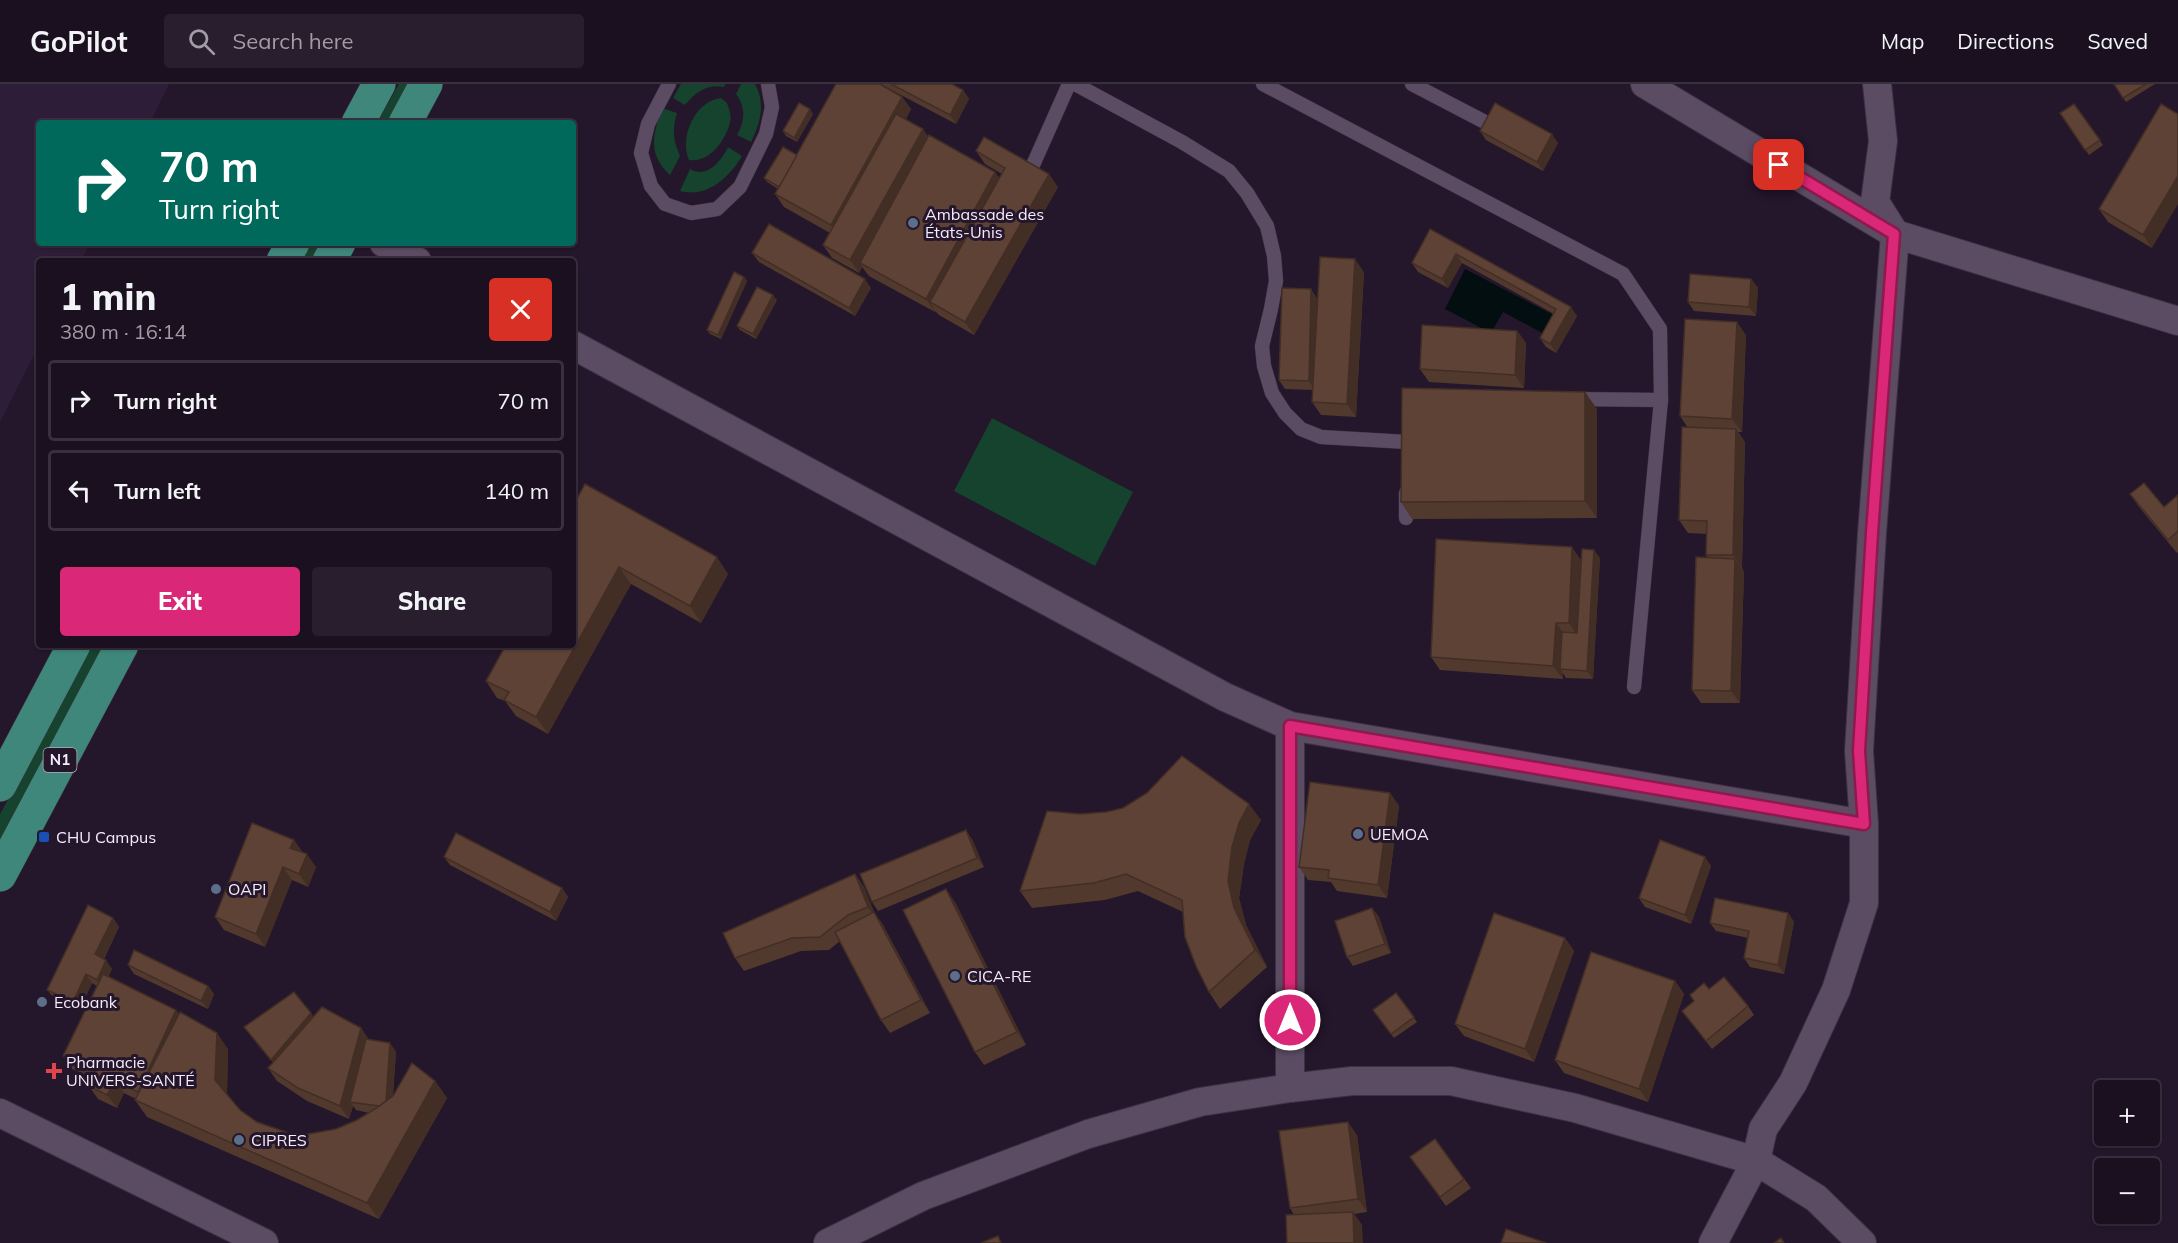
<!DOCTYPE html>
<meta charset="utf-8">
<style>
:root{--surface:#1b1020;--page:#281e2d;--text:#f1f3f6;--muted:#a09da5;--line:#39303e;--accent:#db2777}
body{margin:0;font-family:Mulish,sans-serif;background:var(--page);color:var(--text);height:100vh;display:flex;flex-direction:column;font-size:22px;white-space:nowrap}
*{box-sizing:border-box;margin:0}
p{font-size:20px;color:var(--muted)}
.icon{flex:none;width:33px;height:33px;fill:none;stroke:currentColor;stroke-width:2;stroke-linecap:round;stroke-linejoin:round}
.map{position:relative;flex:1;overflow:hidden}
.drawer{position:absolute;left:36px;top:174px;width:540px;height:390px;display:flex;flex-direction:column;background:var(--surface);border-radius:6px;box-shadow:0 2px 4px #0004,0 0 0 2px var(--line)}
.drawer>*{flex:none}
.hud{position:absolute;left:36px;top:36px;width:540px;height:126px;border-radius:6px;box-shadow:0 2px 4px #0004,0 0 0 2px var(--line);background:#00695c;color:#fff;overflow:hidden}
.tools{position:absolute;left:2094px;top:996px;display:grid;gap:12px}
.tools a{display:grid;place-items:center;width:66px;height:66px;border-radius:6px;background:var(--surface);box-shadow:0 2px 4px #0004,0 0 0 2px var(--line);font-size:30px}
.pin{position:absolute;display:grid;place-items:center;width:51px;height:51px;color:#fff;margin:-26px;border-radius:12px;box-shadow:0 3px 9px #0006}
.me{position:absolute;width:66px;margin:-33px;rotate:0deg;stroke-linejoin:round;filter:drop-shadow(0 0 4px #0008)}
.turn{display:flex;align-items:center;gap:21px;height:126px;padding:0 24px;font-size:27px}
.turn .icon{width:78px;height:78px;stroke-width:2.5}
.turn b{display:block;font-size:42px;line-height:51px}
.round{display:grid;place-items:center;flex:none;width:63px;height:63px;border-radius:6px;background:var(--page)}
.head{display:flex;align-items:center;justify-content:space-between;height:102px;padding:0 24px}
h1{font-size:36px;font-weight:800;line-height:45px}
.cta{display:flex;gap:12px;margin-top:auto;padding:12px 24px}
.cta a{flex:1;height:69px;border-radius:6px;background:var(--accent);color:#fff;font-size:24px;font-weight:800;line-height:69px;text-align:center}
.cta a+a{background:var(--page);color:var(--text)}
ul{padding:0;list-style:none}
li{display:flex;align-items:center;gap:18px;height:81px;margin:0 12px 9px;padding:0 12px;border:3px solid var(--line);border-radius:6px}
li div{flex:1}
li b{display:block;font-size:22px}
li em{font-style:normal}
header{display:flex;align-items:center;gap:36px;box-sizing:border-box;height:84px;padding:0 30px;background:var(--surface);border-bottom:2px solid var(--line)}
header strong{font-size:28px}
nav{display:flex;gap:33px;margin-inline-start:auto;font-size:21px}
.search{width:420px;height:54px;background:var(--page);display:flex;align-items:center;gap:15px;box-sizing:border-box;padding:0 21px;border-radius:6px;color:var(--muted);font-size:22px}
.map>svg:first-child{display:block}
.built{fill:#2e1d38}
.green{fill:#15432d}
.water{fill:#020e10}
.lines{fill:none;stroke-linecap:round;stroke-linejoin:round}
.service-casing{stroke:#3c3241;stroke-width:15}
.minor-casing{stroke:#3c3241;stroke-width:30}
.trunk-casing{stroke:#3c3241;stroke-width:34}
.service{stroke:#5b4c64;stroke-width:14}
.minor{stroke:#5b4c64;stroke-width:28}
.trunk{stroke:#3f877b;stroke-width:33}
.wall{fill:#51392e}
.shaded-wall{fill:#422e25}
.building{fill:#5e4235;stroke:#422e25;stroke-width:1.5}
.route-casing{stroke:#8e194d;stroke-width:15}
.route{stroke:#db2777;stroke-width:10}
.service-dot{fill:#5c6f8a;stroke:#24162b;stroke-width:2}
.transit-dot{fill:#1a4fb4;stroke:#24162b;stroke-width:2}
.health-dot{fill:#e0444e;stroke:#24162b;stroke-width:2}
.labels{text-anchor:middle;stroke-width:6;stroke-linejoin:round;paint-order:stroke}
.shield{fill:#24162b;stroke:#b7acbd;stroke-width:1.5}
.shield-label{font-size:15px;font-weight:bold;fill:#f6ecfb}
.poi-label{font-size:16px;fill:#f6ecfb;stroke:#24162b;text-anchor:start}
</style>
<header>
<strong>GoPilot</strong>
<div class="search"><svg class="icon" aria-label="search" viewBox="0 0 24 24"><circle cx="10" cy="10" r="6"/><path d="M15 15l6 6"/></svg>Search here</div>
<nav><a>Map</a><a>Directions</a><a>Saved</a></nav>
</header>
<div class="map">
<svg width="2178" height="1159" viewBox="0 0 2178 1159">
<rect width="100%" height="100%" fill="#24162b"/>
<polygon class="built" points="0,0 169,0 150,39 39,39 39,159 90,159 81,177 39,177 39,261 0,338"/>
<g class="green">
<polygon points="399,0 410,0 388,39 377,39"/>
<path d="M681 0H725L724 3C707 0 696 8 685 21L673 14Z"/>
<path d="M741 0H755C766 20 760 39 751 58L737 51C745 37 746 23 736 10Z"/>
<path d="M721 14 727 19C729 25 732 32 730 38 726 56 710 79 689 76 679 53 695 17 721 14Z"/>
<path d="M662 24 677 29C672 46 673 56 680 72L670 91C647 69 653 51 662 24Z"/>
<path d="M728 63 742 72C729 94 707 114 680 107L690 85C706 95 721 78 728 63Z"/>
<polygon points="308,159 322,159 312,177 298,177"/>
<polygon points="992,334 1133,408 1095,482 954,407"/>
<polygon points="93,561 106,561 0,762 0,730"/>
</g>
<polygon class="water" points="1465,185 1559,234 1550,253 1503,228 1491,249 1445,225"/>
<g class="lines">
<defs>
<g id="service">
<polyline points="669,0 648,40 641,69 651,102 665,120 691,129 717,125 740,103 766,50 772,23 768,0"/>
<polyline points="1075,0 1182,58 1229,87 1247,109 1267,142 1274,172 1276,197 1271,225 1262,262 1264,282 1272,309 1285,329 1301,345 1321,353 1407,358"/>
<polyline points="1263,0 1623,190 1660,245 1661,316 1634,603"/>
<polyline points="1412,0 1483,37"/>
<polyline points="1033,81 1069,0"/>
<polyline points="1573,315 1661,316"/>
<polyline points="1406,434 1406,409"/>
</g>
<g id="minor">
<polyline points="1645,0 1895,150 2178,237"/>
<polyline points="384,159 417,177"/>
<polyline points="573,261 1225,613 1290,642 1864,740"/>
<polyline points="1290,642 1290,1004"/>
<polyline points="0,1029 264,1159"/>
<polyline points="828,1159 923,1112 1088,1050 1200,1018 1290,1004 1352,997 1451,997 1575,1024 1756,1077 1816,1114 1862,1159"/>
<polyline points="1713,1159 1756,1077 1763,1045 1793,999 1836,906 1864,819 1864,740 1859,667 1872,449 1895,150 1875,118 1883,57 1877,0"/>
</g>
<g id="trunk">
<polyline points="358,39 379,0"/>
<polyline points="405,39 426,0"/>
<polyline points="283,177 293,159"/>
<polyline points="329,177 339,159"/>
<polyline points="0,701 74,561"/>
<polyline points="0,791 122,561"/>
</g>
</defs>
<use href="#service" class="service-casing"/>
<use href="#minor" class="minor-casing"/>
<use href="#trunk" class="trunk-casing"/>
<use href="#service" class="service"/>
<use href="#minor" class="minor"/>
<use href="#trunk" class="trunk"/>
</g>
<g class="wall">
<polygon points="880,0 952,0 963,6 969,15 956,40"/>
<polygon points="2114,0 2155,0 2126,18"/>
<polygon points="902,13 911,25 906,35 928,52 1000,94 1002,90 985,80 976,67 1058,103 974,251 939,231 935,227 935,228 869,192 862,183 859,189 832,174 823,161 830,149 784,123 775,110 778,105 767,98 764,94 797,71"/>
<polygon points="2074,20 2103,61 2089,71 2060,29"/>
<polygon points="813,30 797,58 786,52 783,47"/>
<polygon points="2178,30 2152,164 2108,138 2099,125"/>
<polygon points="1480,47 1558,59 1543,87 1486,56"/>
<polygon points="1430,145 1577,232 1556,269 1546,263 1540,254 1554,230 1462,179 1448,204 1418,188 1412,179"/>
<polygon points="752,169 871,204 855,232 759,178"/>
<polygon points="1364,188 1356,333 1321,331 1312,318 1312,306 1285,305 1279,296 1317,214 1317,229"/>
<polygon points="744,193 747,197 721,255 710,250 707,246"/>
<polygon points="1751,195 1758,204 1756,232 1694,227 1688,218"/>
<polygon points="777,216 756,255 740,246 737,242"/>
<polygon points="1517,247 1526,259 1524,304 1429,298 1420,285"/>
<polygon points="1746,251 1742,348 1738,348 1745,358 1742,484 1744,488 1740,619 1701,619 1692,606 1708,474 1706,471 1707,450 1688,449 1679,436 1688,344 1680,332"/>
<polygon points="1597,325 1597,434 1412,435 1401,418"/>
<polygon points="2130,410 2164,423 2178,411 2178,468 2177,469 2139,423"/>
<polygon points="573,422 728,490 701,539 631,500 548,650 516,632 505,617 497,614 486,597 573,561"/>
<polygon points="1436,455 1581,475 1600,474 1593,595 1566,594 1563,589 1563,595 1440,586 1431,573"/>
<polygon points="1147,709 1261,736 1250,756 1244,780 1239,814 1246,841 1267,883 1220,925 1209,908 1183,828 1138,807 1105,816 1032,824 1020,807 1080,730 1106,728 1123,724"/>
<polygon points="1390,709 1399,722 1387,814 1337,807 1331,798 1308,796 1299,783"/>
<polygon points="972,755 984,783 878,827 872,818"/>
<polygon points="294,756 303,769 316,783 308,803 292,796 265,863 224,846 215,833"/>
<polygon points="444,773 562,804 568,813 556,837 450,781"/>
<polygon points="1705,773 1711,782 1691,840 1645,823 1639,814"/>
<polygon points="855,790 864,803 874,828 883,841 930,929 890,949 881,936 840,857 829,866 801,867 744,887 735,874"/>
<polygon points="955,818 1026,961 984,981 975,968"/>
<polygon points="1372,824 1379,833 1391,869 1353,882 1347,873"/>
<polygon points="1788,829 1794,838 1784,890 1750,883 1744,874 1748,854 1716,847 1710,839"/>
<polygon points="113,834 119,843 104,875 112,885 108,893 179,929 228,965 227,1010 240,1026 257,1038 297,1052 336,1045 357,1036 369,1029 356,1026 353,1022 349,1035 307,1017 277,997 268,984 273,978 244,943 313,933 361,944 369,956 390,959 396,968 393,1012 435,997 447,1014 379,1135 147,1033 135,1016 136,1015 124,1009 117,1024 98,1015 89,1002 93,994 72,985 63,972 97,902 92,899 79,927 54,914 47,906"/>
<polygon points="1565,854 1574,867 1534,978 1464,952 1455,940"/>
<polygon points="128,881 208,902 214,910 208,925 134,890"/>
<polygon points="1675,897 1684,910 1648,1018 1564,989 1555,976"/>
<polygon points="1709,905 1748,922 1754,931 1712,965 1682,927 1694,917 1690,911"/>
<polygon points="1396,909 1417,938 1394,954 1373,926"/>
<polygon points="1357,1051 1367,1128 1354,1130 1362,1141 1294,1131 1290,1124"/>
<polygon points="1435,1055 1471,1104 1446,1122 1410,1073"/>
</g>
<g class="shaded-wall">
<polygon points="963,6 969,15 956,40 950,31"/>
<polygon points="902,13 911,25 840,154 831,141"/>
<polygon points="810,25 813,30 797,58 794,54"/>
<polygon points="923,45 932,58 860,179 862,183 859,189 850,176"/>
<polygon points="1552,50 1558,59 1543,87 1537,78"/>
<polygon points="995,88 1004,100 930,218 935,227 935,228 926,215"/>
<polygon points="1049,90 1058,103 974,251 965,238"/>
<polygon points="2178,92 2178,120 2152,164 2143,151"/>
<polygon points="1456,170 1462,179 1448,204 1442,195"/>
<polygon points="1355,175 1364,188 1356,333 1347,320"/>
<polygon points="744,193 747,197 721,255 718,251"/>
<polygon points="865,195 871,204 855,232 849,224"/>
<polygon points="1751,195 1758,204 1756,232 1749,223"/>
<polygon points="1311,205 1317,214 1315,306 1309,297"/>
<polygon points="773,211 777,216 756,255 753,250"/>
<polygon points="1571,223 1577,232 1556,269 1550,260"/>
<polygon points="1737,238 1746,251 1742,348 1732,335"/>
<polygon points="1517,247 1526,259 1524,304 1515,291"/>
<polygon points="1585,308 1597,325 1597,434 1585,417"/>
<polygon points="1736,345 1745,358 1742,484 1733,471"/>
<polygon points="1572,463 1581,476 1578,552 1569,539"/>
<polygon points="1594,466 1600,474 1593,595 1587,587"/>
<polygon points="717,473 728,490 701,539 690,522"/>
<polygon points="1735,475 1744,488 1740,619 1731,607"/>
<polygon points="619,483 631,500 548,650 536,633"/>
<polygon points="1556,539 1565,551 1560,585 1563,589 1563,595 1553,582"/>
<polygon points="1390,709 1399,722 1387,814 1378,801"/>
<polygon points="1249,720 1261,736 1250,756 1244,780 1239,814 1246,841 1267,883 1255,866 1234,824 1228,797 1232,763 1239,739"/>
<polygon points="966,746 972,755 984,783 977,774"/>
<polygon points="294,756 303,769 299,777 290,764"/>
<polygon points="307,770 316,783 308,803 299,790"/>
<polygon points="1705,773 1711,782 1691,840 1685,831"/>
<polygon points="283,783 292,796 265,863 256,850"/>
<polygon points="855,790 864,803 877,836 868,823"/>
<polygon points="562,804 568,813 556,837 550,828"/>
<polygon points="946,805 955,818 1026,961 1017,948"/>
<polygon points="1372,824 1379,833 1391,869 1385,860"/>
<polygon points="874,828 883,841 930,929 921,916"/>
<polygon points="1788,829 1794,838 1784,890 1778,881"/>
<polygon points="113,834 119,843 101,879 95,870"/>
<polygon points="1565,854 1574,867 1534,978 1525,965"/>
<polygon points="106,876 112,885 103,905 97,896"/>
<polygon points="86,890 92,899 79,927 73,918"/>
<polygon points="1675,897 1684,910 1648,1018 1639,1005"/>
<polygon points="208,902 214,910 208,925 201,917"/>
<polygon points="176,926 185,938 147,1021 138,1008"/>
<polygon points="311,929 317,938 277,984 271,976"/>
<polygon points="361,944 370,957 350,1018 353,1022 349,1035 340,1022"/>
<polygon points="217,949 228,965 227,1013 215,996"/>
<polygon points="390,959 396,968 391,1032 385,1023"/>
<polygon points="115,996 124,1009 117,1024 107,1011"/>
<polygon points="435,997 447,1014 379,1135 367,1119"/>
<polygon points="1348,1038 1357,1051 1367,1128 1358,1115"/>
<polygon points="1353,1128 1362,1141 1363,1159 1354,1159"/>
</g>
<g class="building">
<polygon points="836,0 880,0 902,13 831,141 775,110"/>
<polygon points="891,0 952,0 963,6 950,31"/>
<polygon points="2114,0 2146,0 2123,14"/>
<polygon points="799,19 810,25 794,54 783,47"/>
<polygon points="1495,19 1552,50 1537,78 1480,47"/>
<polygon points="2074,20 2100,56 2085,66 2060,29"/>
<polygon points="2161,20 2178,30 2178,92 2143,151 2099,125"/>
<polygon points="896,30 923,45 850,176 823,161"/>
<polygon points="929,51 995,88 926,215 860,179"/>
<polygon points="984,53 1049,90 965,238 930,218 1005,84 976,67"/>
<polygon points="783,63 797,71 779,103 764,94"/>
<polygon points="769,140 865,195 849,224 752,169"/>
<polygon points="1430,145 1571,223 1550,260 1540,254 1556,225 1456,170 1442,195 1412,179"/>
<polygon points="1320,173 1355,175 1347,320 1312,318"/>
<polygon points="734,188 744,193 718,251 707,246"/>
<polygon points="1690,190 1751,195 1749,223 1688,218"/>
<polygon points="757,203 773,211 753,250 737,242"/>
<polygon points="1282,204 1311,205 1309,297 1279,296"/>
<polygon points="1685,235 1737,238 1732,335 1680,332"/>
<polygon points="1422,241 1517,247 1515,291 1420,285"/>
<polygon points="1402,304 1585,308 1585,417 1401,418"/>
<polygon points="1682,343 1736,345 1733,471 1706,471 1707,437 1679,436"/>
<polygon points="2144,399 2164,423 2178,411 2178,447 2168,456 2130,410"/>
<polygon points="585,400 717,473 690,522 619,483 536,633 504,616 509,608 486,597 506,561 573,561 573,422"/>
<polygon points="1436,455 1572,463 1569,539 1556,539 1553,582 1431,573"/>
<polygon points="1582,465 1594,466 1587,587 1560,585 1562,548 1577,549"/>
<polygon points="1696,473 1735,475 1731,607 1692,606"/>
<polygon points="1182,672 1249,720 1239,739 1232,763 1228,797 1234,824 1255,866 1209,908 1196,882 1185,853 1182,816 1126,790 1094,799 1020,807 1047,727 1080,730 1106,728 1123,724 1147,709"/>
<polygon points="1310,698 1390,709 1378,801 1328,794 1329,786 1299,783"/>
<polygon points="252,739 294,756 290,764 307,770 299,790 283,783 256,850 215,833"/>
<polygon points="966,746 977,774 872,818 860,790"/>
<polygon points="456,749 562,804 550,828 444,773"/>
<polygon points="1660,756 1705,773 1685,831 1639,814"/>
<polygon points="855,790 868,823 848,831 820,853 792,854 735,874 723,849"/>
<polygon points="946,805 1017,948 975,968 903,826"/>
<polygon points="1715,814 1788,829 1778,881 1744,874 1749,847 1710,839"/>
<polygon points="88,821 113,834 95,870 106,876 97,896 86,890 73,918 47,906"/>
<polygon points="1372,824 1385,860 1347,873 1335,837"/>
<polygon points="874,828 921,916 881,936 835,848"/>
<polygon points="1494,829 1565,854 1525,965 1455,940"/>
<polygon points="134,866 208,902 201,917 128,881"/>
<polygon points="1591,868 1675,897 1639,1005 1555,976"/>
<polygon points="103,890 176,926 138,1008 115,996 107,1011 89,1002 96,988 63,972"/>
<polygon points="1724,893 1748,922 1706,957 1682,927 1694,917 1690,911 1704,899 1709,905"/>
<polygon points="294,908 311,929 271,976 244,943"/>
<polygon points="1396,909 1414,933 1391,950 1373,926"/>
<polygon points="322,923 361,944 340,1022 298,1004 268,984"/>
<polygon points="180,928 217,949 215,996 240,1026 257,1038 297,1052 336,1045 357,1036 375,1025 393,1012 412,979 435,997 367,1119 135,1016"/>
<polygon points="366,955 390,959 386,1017 379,1022 350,1018"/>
<polygon points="1348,1038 1358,1115 1290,1124 1279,1047"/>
<polygon points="1435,1055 1464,1095 1440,1113 1410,1073"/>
<polygon points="1353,1128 1354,1159 1287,1159 1286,1131"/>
<polygon points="1506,1145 1546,1159 1501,1159"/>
<polygon points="998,1152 1001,1159 981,1159"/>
<polygon points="1781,1154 1784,1159 1774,1159"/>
</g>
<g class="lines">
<defs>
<polyline id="route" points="1290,936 1290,642 1864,740 1859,667 1872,449 1894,150 1779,81"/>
</defs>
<use href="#route" class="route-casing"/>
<use href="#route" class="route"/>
</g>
<g class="service-dot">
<circle cx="913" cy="139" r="6"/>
<circle cx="1358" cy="750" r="6"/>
<circle cx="216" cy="805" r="6"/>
<circle cx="955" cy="892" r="6"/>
<circle cx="42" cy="918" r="6"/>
<circle cx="239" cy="1056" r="6"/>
</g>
<rect class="transit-dot" x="38" y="747" width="12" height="12" rx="3"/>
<path class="health-dot" d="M51 978h6v6h6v6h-6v6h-6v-6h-6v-6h6z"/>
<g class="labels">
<rect class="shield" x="43.5" y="664" width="33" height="24" rx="4.5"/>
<g class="shield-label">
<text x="60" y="681">N1</text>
</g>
<g class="poi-label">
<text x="925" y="136">Ambassade des<tspan x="925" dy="18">États-Unis</tspan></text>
<text x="1370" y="756">UEMOA</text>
<text x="56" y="759">CHU Campus</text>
<text x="228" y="811">OAPI</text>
<text x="967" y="898">CICA-RE</text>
<text x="54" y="924">Ecobank</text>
<text x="66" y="984">Pharmacie<tspan x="66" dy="18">UNIVERS-SANTÉ</tspan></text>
<text x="251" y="1062">CIPRES</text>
</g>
</g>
</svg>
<div class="tools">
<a>+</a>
<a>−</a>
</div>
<div class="pin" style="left:1779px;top:81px;background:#d93025"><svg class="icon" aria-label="arrive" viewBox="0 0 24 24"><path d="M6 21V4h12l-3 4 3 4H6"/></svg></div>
<svg class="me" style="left:1290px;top:936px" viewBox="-20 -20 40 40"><circle r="17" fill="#db2777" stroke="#fff" stroke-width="3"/><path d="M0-11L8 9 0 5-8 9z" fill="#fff"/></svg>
<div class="hud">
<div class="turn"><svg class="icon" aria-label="right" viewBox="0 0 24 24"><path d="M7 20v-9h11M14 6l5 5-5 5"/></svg><div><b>70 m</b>Turn right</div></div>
</div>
<section class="drawer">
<div class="head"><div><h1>1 min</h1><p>380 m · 16:14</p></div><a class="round" style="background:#d93025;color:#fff"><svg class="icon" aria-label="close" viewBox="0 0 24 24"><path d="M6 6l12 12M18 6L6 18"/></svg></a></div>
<ul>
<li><svg class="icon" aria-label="right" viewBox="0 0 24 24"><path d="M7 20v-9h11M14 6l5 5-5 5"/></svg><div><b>Turn right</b></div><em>70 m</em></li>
<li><svg class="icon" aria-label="left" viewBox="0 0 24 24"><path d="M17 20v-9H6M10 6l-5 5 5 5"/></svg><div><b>Turn left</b></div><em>140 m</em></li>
</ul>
<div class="cta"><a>Exit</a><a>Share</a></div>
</section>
</div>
